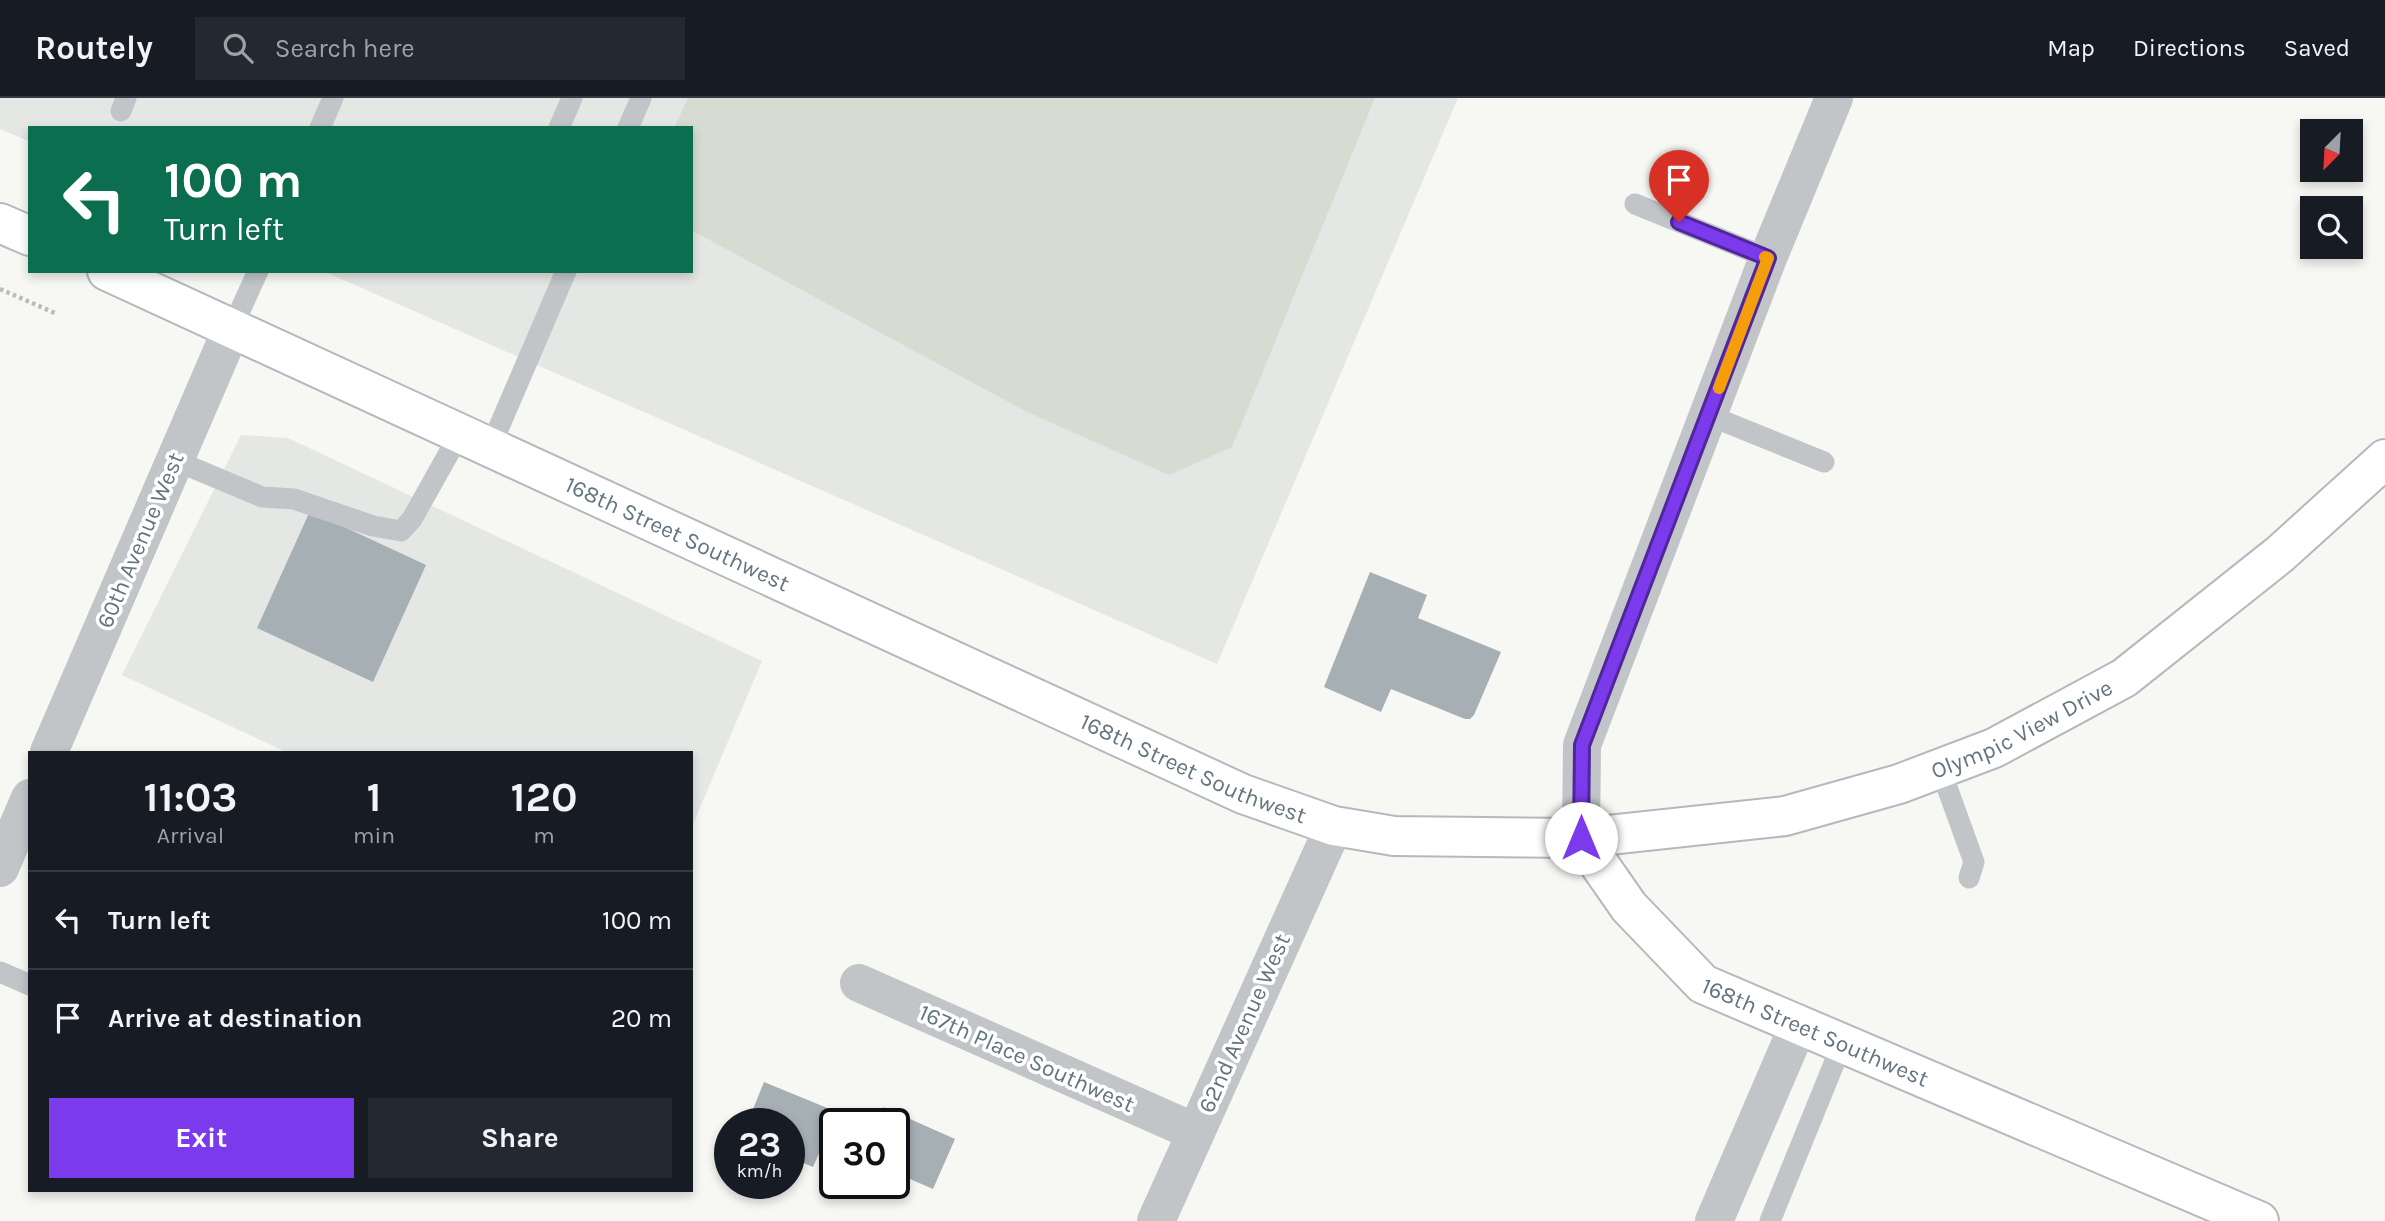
<!DOCTYPE html>
<style>
:root{--surface:#171b24;--page:#242831;--text:#f1f3f6;--muted:#9ea1a6;--line:#363941;--accent:#7c3aed}
body{margin:0;font-family:Karla,sans-serif;background:var(--page);color:var(--text);height:100vh;display:flex;flex-direction:column;font-size:26px;white-space:nowrap}
*{box-sizing:border-box;margin:0}
p{font-size:23px;color:var(--muted)}
.icon{flex:none;width:38px;height:38px;fill:none;stroke:currentColor;stroke-width:2;stroke-linecap:round;stroke-linejoin:round}
.map{position:relative;flex:1;overflow:hidden}
.side{position:absolute;left:28px;top:653px;width:665px;height:441px;display:flex;flex-direction:column;background:var(--surface);border-radius:0px;box-shadow:0 4px 10px #0003}
.side>*{flex:none}
.banner{position:absolute;left:28px;top:28px;width:665px;height:147px;border-radius:0px;box-shadow:0 4px 10px #0003;background:#0b6e4f;color:#fff;overflow:hidden}
.needle{width:46px;rotate:204deg}
.buttons{position:absolute;left:2300px;top:21px;display:grid;gap:14px}
.buttons a{display:grid;place-items:center;width:63px;height:63px;border-radius:0px;background:var(--surface);box-shadow:0 4px 10px #0003;font-size:35px}
.speed{position:absolute;left:714px;top:1010px;display:flex;gap:14px;font-size:35px;font-weight:700;text-align:center}
.speed>*{display:grid;place-content:center;width:91px;height:91px;border-radius:50%;background:var(--surface);box-shadow:0 4px 10px #0003;line-height:1}
.speed small{font-size:18px;font-weight:400}
.speed .limit{border:4px solid #111;border-radius:10px;background:#fff;color:#111}
.pin{position:absolute;display:grid;place-items:center;width:60px;height:60px;color:#fff;margin:-72px -30px;border-radius:50% 50% 50% 0;rotate:-45deg;box-shadow:0 0 7px #0007}
.pin .icon{rotate:45deg}
.me{position:absolute;width:77px;margin:-38px;rotate:0deg;stroke-linejoin:round;filter:drop-shadow(0 0 5px #0008)}
.turn{display:flex;align-items:center;gap:24px;height:147px;padding:0 21px;font-size:32px}
.turn .icon{width:91px;height:91px;stroke-width:2.5}
.turn b{display:block;font-size:49px;line-height:60px}
.eta{display:flex;justify-content:space-evenly;align-items:center;height:119px;text-align:center}
.eta b{font-size:42px;font-weight:700;line-height:49px}
.cta{display:flex;gap:14px;margin-top:auto;padding:14px 21px}
.cta a{flex:1;height:80px;border-radius:0px;background:var(--accent);color:#fff;font-size:28px;font-weight:700;line-height:80px;text-align:center}
.cta a+a{background:var(--page);color:var(--text)}
ul{padding:0;list-style:none}
li{display:flex;align-items:center;gap:21px;height:98px;padding:0 21px;border-top:2px solid var(--line)}
li div{flex:1}
li b{display:block;font-size:26px}
li em{font-style:normal}
header{display:flex;align-items:center;gap:42px;box-sizing:border-box;height:98px;padding:0 35px;background:var(--surface);border-bottom:2px solid var(--line)}
header strong{font-size:33px}
nav{display:flex;gap:38px;margin-inline-start:auto;font-size:24px}
.search{width:490px;height:63px;background:var(--page);display:flex;align-items:center;gap:18px;box-sizing:border-box;padding:0 24px;border-radius:0px;color:var(--muted);font-size:26px}
.map>svg:first-child{display:block}
.built{fill:#e5e7e5}
.green{fill:#d7dcd3}
.building{fill:#a5afb4}
.lines{fill:none;stroke-linecap:round;stroke-linejoin:round}
.secondary-casing{stroke:#b3b9bd;stroke-width:42}
.path{stroke:#b9bcbe;stroke-width:4.5;stroke-dasharray:3.5 3.5;stroke-linecap:butt}
.lane{stroke:#c1c5c8;stroke-width:21}
.street{stroke:#c1c5c8;stroke-width:38}
.secondary{stroke:#fff;stroke-width:38}
.route-casing{stroke:#51269a;stroke-width:18}
.route{stroke:#7c3aed;stroke-width:12}
.slow{stroke:#f59e0b;stroke-width:12}
.labels{text-anchor:middle;stroke-width:7;stroke-linejoin:round;paint-order:stroke}
.street-label{font-size:23px;fill:#63757e;stroke:#fff}
</style>
<header>
<strong>Routely</strong>
<div class="search"><svg class="icon" aria-label="search" viewBox="0 0 24 24"><circle cx="10" cy="10" r="6"/><path d="M15 15l6 6"/></svg>Search here</div>
<nav><a>Map</a><a>Directions</a><a>Saved</a></nav>
</header>
<div class="map">
<svg width="2385" height="1123" viewBox="0 0 2385 1123">
<rect width="100%" height="100%" fill="#f7f7f4"/>
<g class="built">
<polygon points="0,0 1458,0 1217,566 323,173 691,173 691,30 30,30 30,44 0,31"/>
<polygon points="241,337 288,340 762,563 691,731 691,654 286,654 122,577"/>
</g>
<polygon class="green" points="688,0 1375,0 1232,349 1169,377 1025,313 691,132 691,30 674,30"/>
<g class="building">
<polygon points="310,413 426,467 373,584 257,530"/>
<polygon points="1370,474 1427,497 1418,520 1501,554 1474,617 1470,621 1465,621 1391,591 1381,614 1324,589"/>
<polygon points="764,984 837,1014 813,1069 789,1059 789,1026 747,1026"/>
<polygon points="883,1009 955,1041 933,1091 894,1074 894,1026 876,1026"/>
</g>
<g class="lines">
<defs>
<g id="secondary">
<polyline points="0,125 30,138"/>
<path id="s1" d="M107 173 1243 696 1334 728 1394 738 1581 740 1785 718 1899 686 1994 650 2124 580 2280 456 2385 361"/>
<path id="s2" d="M1581 740 1629 809 1703 886 2259 1123"/>
</g>
</defs>
<use href="#secondary" class="secondary-casing"/>
<polyline class="path" points="0,191 57,216"/>
<g class="lane">
<polyline points="121,13 126,0"/>
<polyline points="320,30 333,0"/>
<polyline points="559,30 572,0"/>
<polyline points="628,30 641,0"/>
<polyline points="1635,106 1768,160"/>
<polyline points="232,230 258,173"/>
<polyline points="1708,317 1824,364"/>
<polyline points="490,350 566,173"/>
<polyline points="174,362 262,399 294,401 373,428 401,433 412,421 459,337"/>
<polyline points="1940,670 1974,764 1969,780"/>
<polyline points="0,874 30,887"/>
<polyline points="1770,1123 1842,946"/>
</g>
<g class="street">
<polyline points="49,654 232,230"/>
<polyline points="1581,740 1582,647 1768,160 1834,0"/>
<polyline points="0,770 30,700"/>
<polyline points="859,885 1195,1034"/>
<polyline points="1156,1123 1334,728"/>
<polyline points="1714,1123 1798,928"/>
</g>
<use href="#secondary" class="secondary"/>
</g>
<g class="lines">
<defs>
<polyline id="route" points="1581,740 1582,647 1768,160 1679,124"/>
</defs>
<use href="#route" class="route-casing"/>
<use href="#route" class="route"/>
<polyline class="slow" points="1719,290 1768,160 1765,159"/>
</g>
<g class="labels">
<g class="street-label">
<text dy="8" stroke="none"><textPath href="#s1" startOffset="628">168th Street Southwest</textPath></text>
<text transform="translate(140 442) rotate(-67)" y="8">60th Avenue West</text>
<text dy="8" stroke="none"><textPath href="#s1" startOffset="2053">Olympic View Drive</textPath></text>
<text dy="8" stroke="none"><textPath href="#s1" startOffset="1195">168th Street Southwest</textPath></text>
<text transform="translate(1244 925) rotate(-66)" y="8">62nd Avenue West</text>
<text dy="8" stroke="none"><textPath href="#s2" startOffset="313">168th Street Southwest</textPath></text>
<text transform="translate(1027 960) rotate(24)" y="8">167th Place Southwest</text>
</g>
</g>
</svg>
<div class="buttons">
<a><svg class="needle" viewBox="-14 -14 28 28"><path d="M0-13l5 13h-10z" fill="#e53935"/><path d="M0 13l5-13h-10z" fill="#9ea1a6"/></svg></a>
<a><svg class="icon" aria-label="search" viewBox="0 0 24 24"><circle cx="10" cy="10" r="6"/><path d="M15 15l6 6"/></svg></a>
</div>
<div class="speed"><div>23<small>km/h</small></div><div class="limit">30</div></div>
<div class="pin" style="left:1679px;top:124px;background:#d93025"><svg class="icon" aria-label="arrive" viewBox="0 0 24 24"><path d="M6 21V4h12l-3 4 3 4H6"/></svg></div>
<svg class="me" style="left:1581px;top:740px" viewBox="-20 -20 40 40"><circle r="19" fill="#fff"/><path d="M0-13L10 11 0 6-10 11z" fill="#7c3aed"/></svg>
<div class="banner">
<div class="turn"><svg class="icon" aria-label="left" viewBox="0 0 24 24"><path d="M17 20v-9H6M10 6l-5 5 5 5"/></svg><div><b>100 m</b>Turn left</div></div>
</div>
<section class="side">
<div class="eta">
<div><b>11:03</b><p>Arrival</p></div>
<div><b>1</b><p>min</p></div>
<div><b>120</b><p>m</p></div>
</div>
<ul>
<li><svg class="icon" aria-label="left" viewBox="0 0 24 24"><path d="M17 20v-9H6M10 6l-5 5 5 5"/></svg><div><b>Turn left</b></div><em>100 m</em></li>
<li><svg class="icon" aria-label="arrive" viewBox="0 0 24 24"><path d="M6 21V4h12l-3 4 3 4H6"/></svg><div><b>Arrive at destination</b></div><em>20 m</em></li>
</ul>
<div class="cta"><a>Exit</a><a>Share</a></div>
</section>
</div>
